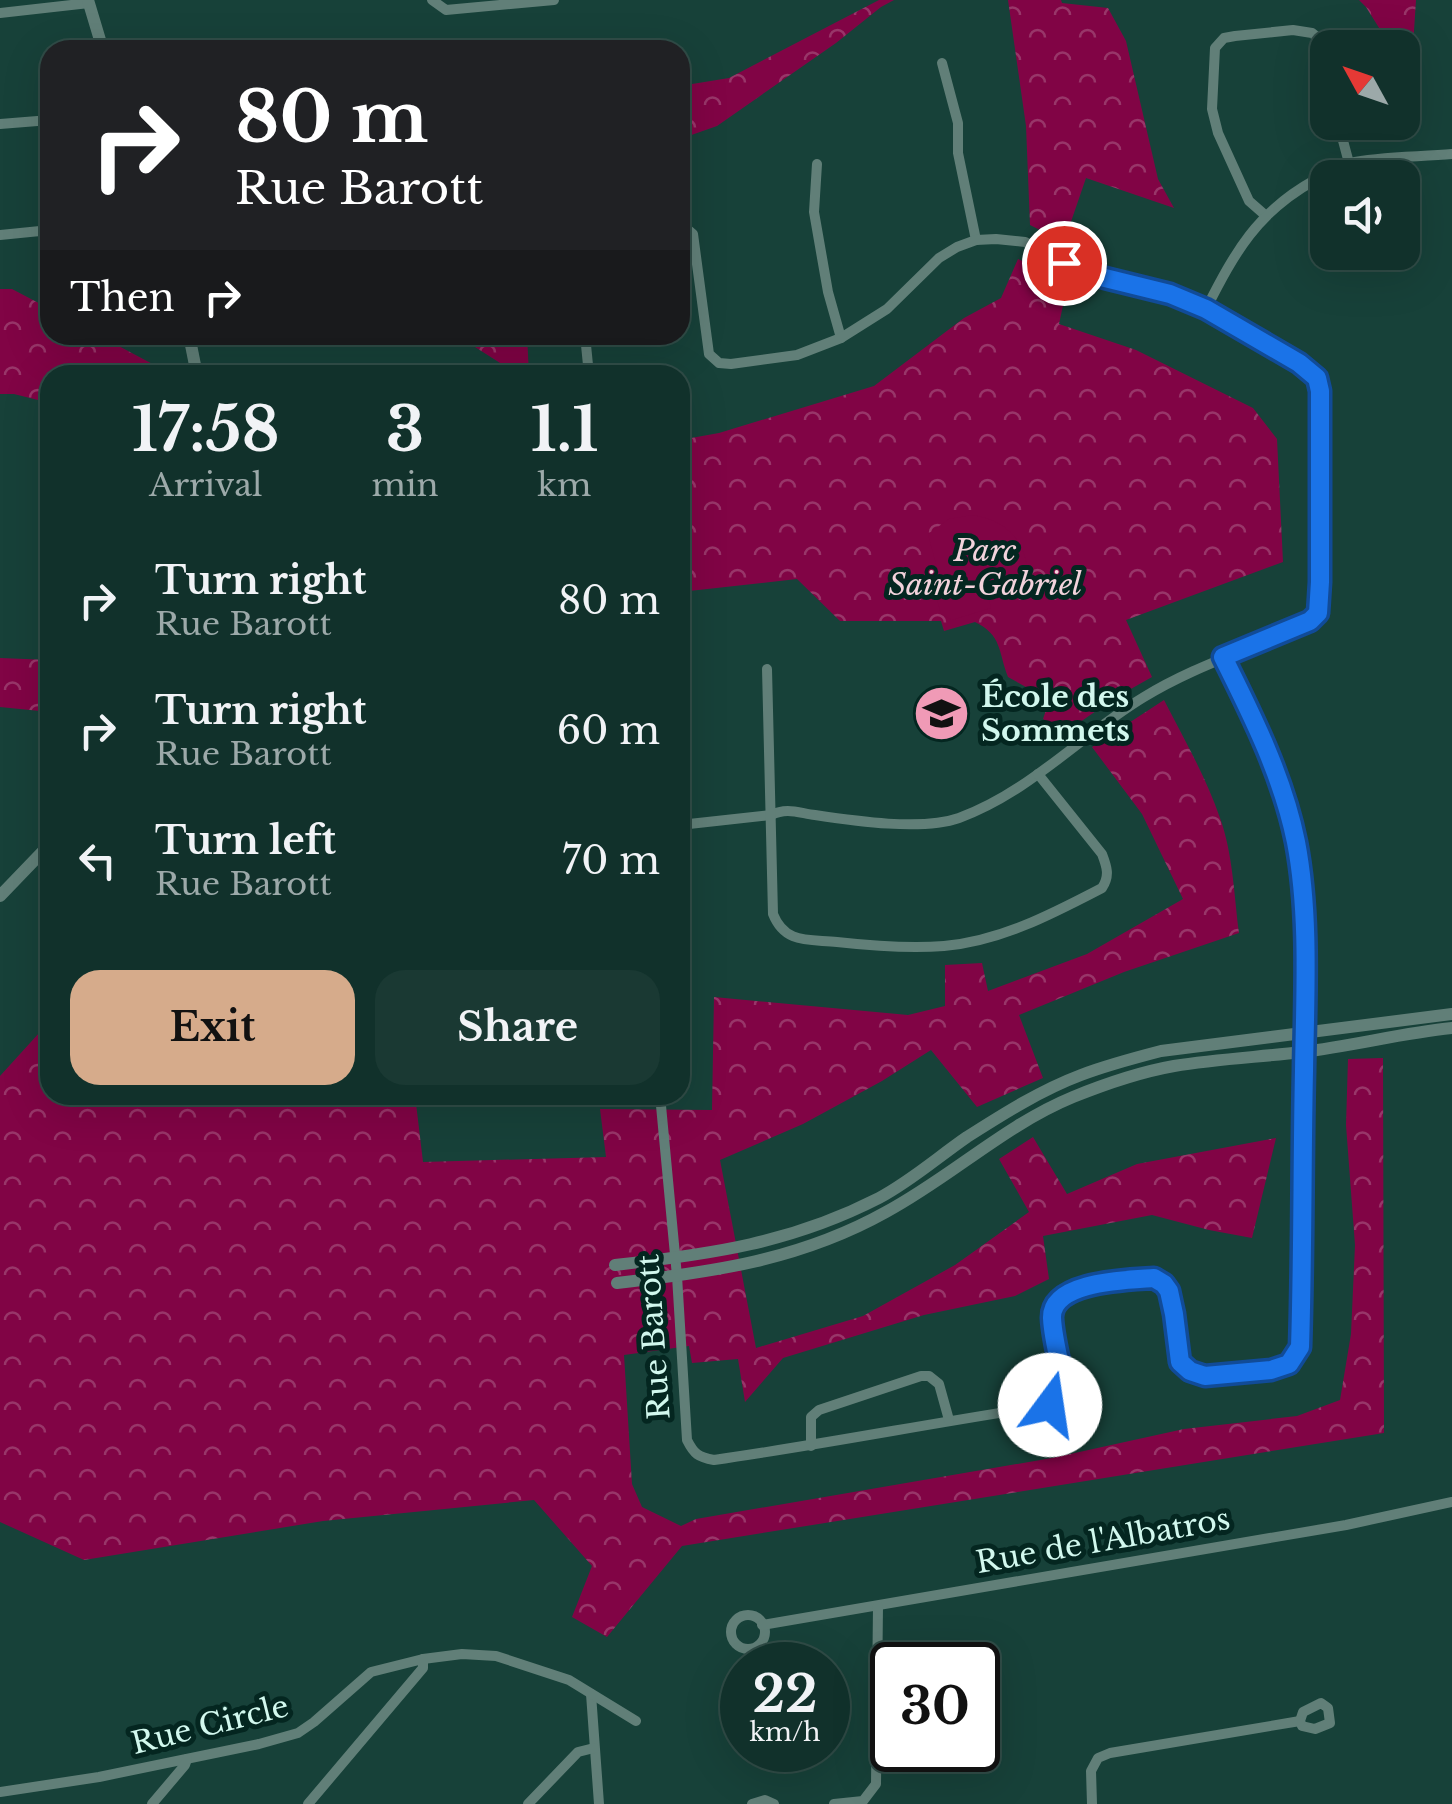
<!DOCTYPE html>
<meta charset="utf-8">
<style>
:root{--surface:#11312b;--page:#1a3933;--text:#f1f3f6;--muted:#9ca9a9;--line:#304c47;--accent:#d6ab8b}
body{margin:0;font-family:"Libre Baskerville",serif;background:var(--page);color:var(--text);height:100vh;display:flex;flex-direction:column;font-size:38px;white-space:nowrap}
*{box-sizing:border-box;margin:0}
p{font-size:32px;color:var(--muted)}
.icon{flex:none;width:55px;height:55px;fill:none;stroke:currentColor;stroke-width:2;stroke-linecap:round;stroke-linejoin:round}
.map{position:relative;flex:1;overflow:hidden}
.drawer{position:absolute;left:40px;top:365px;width:650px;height:740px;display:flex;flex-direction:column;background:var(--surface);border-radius:30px;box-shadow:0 10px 40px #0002,0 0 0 2px var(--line)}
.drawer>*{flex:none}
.hud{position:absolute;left:40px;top:40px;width:650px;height:305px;border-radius:30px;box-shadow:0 10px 40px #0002,0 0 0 2px var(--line);background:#202124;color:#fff;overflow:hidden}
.needle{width:65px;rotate:310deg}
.tools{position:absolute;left:1310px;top:30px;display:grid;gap:20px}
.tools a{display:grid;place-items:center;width:110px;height:110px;border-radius:20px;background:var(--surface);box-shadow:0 10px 40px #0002,0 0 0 2px var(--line);font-size:50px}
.speed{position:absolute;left:720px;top:1642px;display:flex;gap:20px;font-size:50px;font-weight:700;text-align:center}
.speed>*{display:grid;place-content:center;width:130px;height:130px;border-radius:50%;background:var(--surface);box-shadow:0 10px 40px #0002,0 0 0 2px var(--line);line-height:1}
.speed small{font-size:25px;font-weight:400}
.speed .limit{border:5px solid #111;border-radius:15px;background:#fff;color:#111}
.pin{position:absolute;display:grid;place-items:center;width:85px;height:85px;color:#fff;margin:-42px;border:5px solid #fff;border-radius:50%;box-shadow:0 2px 10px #0007}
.me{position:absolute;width:110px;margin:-55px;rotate:14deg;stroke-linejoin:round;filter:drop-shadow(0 0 8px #0008)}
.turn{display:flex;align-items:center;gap:35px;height:210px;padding:0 30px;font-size:45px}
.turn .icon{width:130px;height:130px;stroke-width:2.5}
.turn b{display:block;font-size:70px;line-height:85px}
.then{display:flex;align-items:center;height:95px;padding:0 30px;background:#0003;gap:20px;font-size:38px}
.eta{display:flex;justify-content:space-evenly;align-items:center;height:170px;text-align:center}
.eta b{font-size:60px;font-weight:700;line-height:70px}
.primary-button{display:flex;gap:20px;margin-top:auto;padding:20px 30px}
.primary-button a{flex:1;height:115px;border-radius:30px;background:var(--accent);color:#111;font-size:40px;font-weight:700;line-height:115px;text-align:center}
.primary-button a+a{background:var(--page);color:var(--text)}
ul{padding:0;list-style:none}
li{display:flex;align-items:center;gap:30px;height:130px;padding:0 30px}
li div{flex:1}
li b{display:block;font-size:38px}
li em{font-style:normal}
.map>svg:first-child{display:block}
.forest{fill:url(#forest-crowns)}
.garden{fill:#810445}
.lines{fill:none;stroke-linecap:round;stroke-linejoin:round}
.minor{stroke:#617f78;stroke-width:10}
.tertiary{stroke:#617f78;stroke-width:12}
.route-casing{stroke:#114b97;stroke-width:25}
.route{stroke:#1a73e8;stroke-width:18}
.labels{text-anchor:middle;stroke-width:10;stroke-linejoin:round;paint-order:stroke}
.park-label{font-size:30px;font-style:italic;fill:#f3d3dc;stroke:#042620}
.poi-label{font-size:30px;font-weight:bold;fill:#d2f8ee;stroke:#042620;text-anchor:start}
.street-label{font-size:30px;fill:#d2f8ee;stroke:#042620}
</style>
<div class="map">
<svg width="1452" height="1804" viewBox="0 0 1452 1804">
<defs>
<pattern id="forest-crowns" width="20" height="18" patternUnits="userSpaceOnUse" patternTransform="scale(2.5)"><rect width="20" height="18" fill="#810445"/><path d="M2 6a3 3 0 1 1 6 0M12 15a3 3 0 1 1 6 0" fill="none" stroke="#983669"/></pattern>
</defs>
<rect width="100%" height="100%" fill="#174139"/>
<g class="forest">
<polygon points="879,0 894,0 881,7 836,43 717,126 680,139 680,86 729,78"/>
<polygon points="1008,0 1061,0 1062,3 1108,8 1126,41 1158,179 1174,208 1086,178 1064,242 1030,225 1026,126"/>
<polygon points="1359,0 1416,0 1413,46 1391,47 1366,7"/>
<path d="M1018 259 1068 282 1059 324 1136 350 1253 408 1277 439 1283 562 1126 620 1152 677 1113 699 1066 732 1043 719 1046 710 1042 696 1008 677C998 651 1002 635 975 622L944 631 941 621H840L797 579 680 592V440L719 433 874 386 964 318 1001 298Z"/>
<polygon points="0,289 12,289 50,309 50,335 98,335 160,368 162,375 50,375 50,403 14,394 0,394"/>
<polygon points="456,335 527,335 529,375 519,375"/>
<polygon points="0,658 50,660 50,712 0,707"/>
<path d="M1164 700C1184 739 1206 777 1220 818 1233 854 1234 895 1239 933L1124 972 1019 1015 1043 1078 977 1107 931 1050 882 1081 803 1124 720 1160 756 1348 863 1316 955 1265 1029 1212 999 1159 1033 1137 1067 1194 1137 1164 1276 1138 1252 1238 1209 1230 1152 1215 1043 1236 1049 1279 1015 1296 924 1315 783 1358 745 1402 738 1359 692 1363 689 1346 624 1355 632 1484 642 1507 681 1526 696 1519 1052 1458 1184 1429 1297 1416 1340 1400 1351 1334 1355 1245 1346 1125 1348 1059 1383 1058 1384 1433 682 1546 607 1637 572 1617 592 1566 534 1500 323 1521 84 1560 0 1522V1076L50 1021V1095H415L423 1162 606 1157 600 1109 712 1110 714 997 908 1015 945 1006V965L982 963 988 991 1087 954 1183 899 1142 814 1092 747Z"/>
</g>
<path class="garden" d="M972 515C1014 521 1030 549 1028 589L989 600 991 608 952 620 941 614 930 574 938 572 928 534 949 519Z"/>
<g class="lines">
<g class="minor">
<polyline points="432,0 446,10 554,0"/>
<polyline points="0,13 89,3"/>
<polyline points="942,63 958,123 958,153 976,240"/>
<polyline points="1338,122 1349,163"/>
<polyline points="0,124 50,120"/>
<polyline points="817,164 814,212 828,292 841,338"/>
<polyline points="1265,215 1249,201 1218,133 1212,109 1215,48 1224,38 1235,36 1293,30 1312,33 1321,40 1328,75"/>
<path d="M680 223 693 234 709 354 719 363 731 364 797 355 841 338 887 309 939 258 957 247 976 240 996 239 1025 242 1064 263 1105 278 1170 294 1206 309 1299 363 1317 378 1320 391 1319 597 1317 613 1310 621C1255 648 1196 665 1144 697 1081 735 1030 792 959 818 922 831 855 821 815 815 799 813 787 807 771 815L680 825"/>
<polyline points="0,235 50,230"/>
<path d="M1206 309C1235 252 1257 212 1315 180 1326 174 1338 166 1350 163 1379 156 1422 157 1452 154"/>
<polyline points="585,335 589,375"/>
<path d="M767 669 773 914C785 944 808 939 837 942 873 946 908 949 944 946 1001 941 1052 914 1102 888 1110 876 1107 867 1102 854L1038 774"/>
<path d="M491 1095C511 1104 537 1097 558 1095"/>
<path d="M660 1095 677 1276 687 1440C694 1454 698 1457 714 1460 826 1444 937 1422 1050 1405L1057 1401 1065 1389 1051 1314 1057 1298 1072 1290 1134 1280 1154 1279 1164 1284 1169 1291 1175 1314 1180 1362 1190 1371 1205 1375 1271 1370 1289 1364 1300 1347 1301 1323 1305 1033 1303 916 1300 870 1296 841 1285 801 1256 724 1223 657"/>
<polyline points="811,1446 811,1417 819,1410 921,1376 929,1376 939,1384 949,1420"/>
<circle cx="748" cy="1632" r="17"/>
<polyline points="762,1625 1346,1525 1452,1502"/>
<polyline points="591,1694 599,1804"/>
<polygon points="1321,1703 1328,1708 1330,1723 1315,1729 1302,1726 1300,1721 1303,1712"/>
<polyline points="0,1792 99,1777 259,1744 298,1733 314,1722 371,1672 423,1659 462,1654 496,1656 569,1680 636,1721"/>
<polyline points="152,1804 185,1765 187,1759"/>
<polyline points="308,1804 423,1668 423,1659"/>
<polyline points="528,1804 578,1752 594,1748"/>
<polyline points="752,1804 765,1800 774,1804"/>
<polyline points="834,1804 863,1801 876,1784 878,1606"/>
<polyline points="1092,1804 1091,1771 1098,1758 1110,1753 1300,1721"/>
</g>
<g class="tertiary">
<polyline points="88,0 103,50"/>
<polyline points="189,335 197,375"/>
<polyline points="0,896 50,844"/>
<path d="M615 1265C712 1254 791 1243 879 1198 911 1181 938 1157 967 1137 1003 1114 1041 1090 1081 1075 1107 1065 1134 1058 1161 1051L1452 1014"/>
<path d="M617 1283C713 1272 800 1260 886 1212 951 1177 1005 1125 1073 1097 1105 1084 1140 1072 1174 1066 1217 1059 1260 1057 1302 1052 1353 1046 1402 1033 1452 1028"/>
</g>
</g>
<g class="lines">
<defs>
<path id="route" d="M1050 1405 1058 1401 1065 1389C1061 1367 1053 1340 1052 1318 1051 1281 1127 1280 1154 1278L1164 1284 1169 1291 1174 1314 1180 1362 1190 1371 1205 1376 1271 1370 1289 1364 1300 1347C1303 1255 1302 1163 1304 1071 1305 997 1310 915 1296 842 1283 777 1252 715 1223 657L1310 621 1318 613 1320 582V391L1317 378 1299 363 1206 309 1170 294 1105 278 1064 263"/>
</defs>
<use href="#route" class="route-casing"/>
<use href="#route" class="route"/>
</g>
<defs>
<symbol id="school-disc" viewBox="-11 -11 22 22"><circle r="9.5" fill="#f09ab6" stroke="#042620"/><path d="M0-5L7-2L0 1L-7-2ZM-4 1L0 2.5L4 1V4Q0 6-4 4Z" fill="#111"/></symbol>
</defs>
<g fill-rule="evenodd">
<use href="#school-disc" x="910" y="682" width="63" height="63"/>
</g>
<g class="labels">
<g class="park-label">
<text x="985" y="561">Parc<tspan x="985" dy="34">Saint-Gabriel</tspan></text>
</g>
<g class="poi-label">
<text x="981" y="707">École des<tspan x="981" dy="34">Sommets</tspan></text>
</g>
<g class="street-label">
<text transform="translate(654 1337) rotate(-94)" y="10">Rue Barott</text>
<text transform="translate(1103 1541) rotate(-10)" y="10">Rue de l'Albatros</text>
<text transform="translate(210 1725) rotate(-14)" y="10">Rue Circle</text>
</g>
</g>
</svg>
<div class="tools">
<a><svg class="needle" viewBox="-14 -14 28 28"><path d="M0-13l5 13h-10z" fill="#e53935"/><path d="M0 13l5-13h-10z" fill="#9ca9a9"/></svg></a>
<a><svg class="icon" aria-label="sound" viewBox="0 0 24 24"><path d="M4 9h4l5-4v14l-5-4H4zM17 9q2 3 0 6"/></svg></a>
</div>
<div class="speed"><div>22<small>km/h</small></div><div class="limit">30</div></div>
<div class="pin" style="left:1064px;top:263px;background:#d93025"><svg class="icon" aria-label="arrive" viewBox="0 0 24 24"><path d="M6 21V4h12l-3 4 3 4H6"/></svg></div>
<svg class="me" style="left:1050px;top:1405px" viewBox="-20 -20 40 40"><circle r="19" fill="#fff"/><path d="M0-13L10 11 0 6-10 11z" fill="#1a73e8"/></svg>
<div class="hud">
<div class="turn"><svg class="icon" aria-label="right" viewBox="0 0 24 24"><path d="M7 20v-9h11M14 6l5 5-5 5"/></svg><div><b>80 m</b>Rue Barott</div></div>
<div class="then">Then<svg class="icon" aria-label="right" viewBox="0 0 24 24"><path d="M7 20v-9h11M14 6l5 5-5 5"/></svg></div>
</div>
<section class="drawer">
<div class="eta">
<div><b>17:58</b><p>Arrival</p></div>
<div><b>3</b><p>min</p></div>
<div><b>1.1</b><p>km</p></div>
</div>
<ul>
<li><svg class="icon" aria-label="right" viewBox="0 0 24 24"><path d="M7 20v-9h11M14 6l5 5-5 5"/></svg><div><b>Turn right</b><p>Rue Barott</p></div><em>80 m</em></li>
<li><svg class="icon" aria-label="right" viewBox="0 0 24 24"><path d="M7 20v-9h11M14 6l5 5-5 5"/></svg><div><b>Turn right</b><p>Rue Barott</p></div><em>60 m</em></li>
<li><svg class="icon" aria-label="left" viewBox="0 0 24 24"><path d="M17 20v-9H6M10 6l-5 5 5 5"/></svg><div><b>Turn left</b><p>Rue Barott</p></div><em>70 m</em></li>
</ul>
<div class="primary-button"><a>Exit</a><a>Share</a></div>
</section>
</div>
